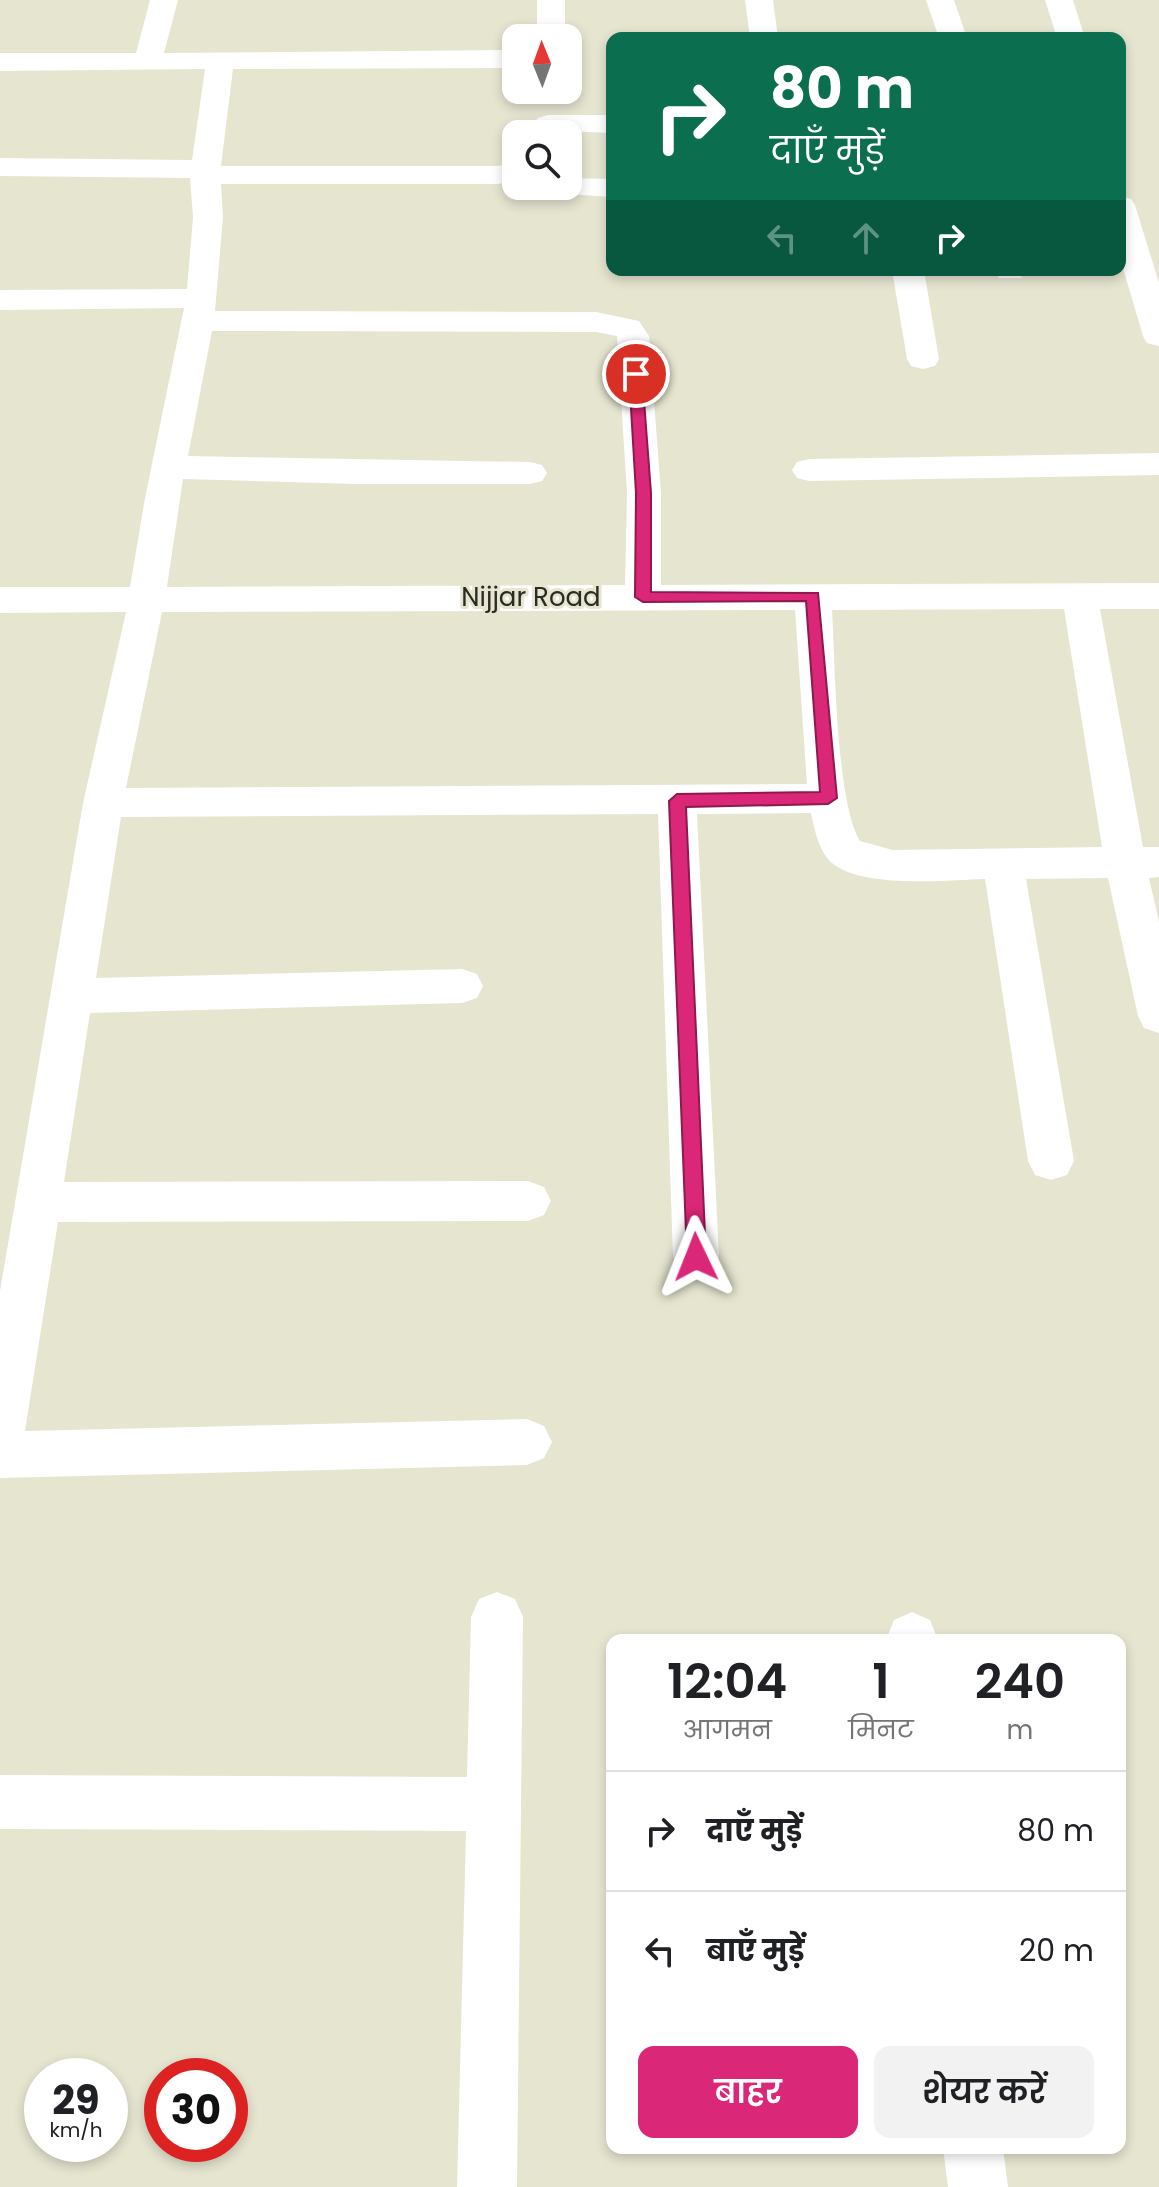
<!DOCTYPE html>
<html lang="hi">
<meta charset="utf-8">
<style>
:root{--surface:#fff;--page:#f2f2f2;--text:#202124;--muted:#757577;--line:#e0e0e0;--accent:#db2777}
body{margin:0;font-family:Poppins,"Noto Sans Devanagari",sans-serif;background:var(--page);color:var(--text);height:100vh;display:flex;flex-direction:column;font-size:30px;white-space:nowrap}
*{box-sizing:border-box;margin:0}
p{font-size:26px;color:var(--muted)}
.icon{flex:none;width:44px;height:44px;fill:none;stroke:currentColor;stroke-width:2;stroke-linecap:round;stroke-linejoin:round}
.map{position:relative;flex:1;overflow:hidden}
.side{position:absolute;left:606px;top:1634px;width:520px;height:520px;display:flex;flex-direction:column;background:var(--surface);border-radius:16px;box-shadow:0 4px 12px #0003}
.side>*{flex:none}
.guide{position:absolute;left:606px;top:32px;width:520px;height:244px;border-radius:16px;box-shadow:0 4px 12px #0003;background:#0b6e4f;color:#fff;overflow:hidden}
.needle{width:52px;rotate:359deg}
.tools{position:absolute;left:502px;top:24px;display:grid;gap:16px}
.tools a{display:grid;place-items:center;width:80px;height:80px;border-radius:16px;background:var(--surface);box-shadow:0 4px 12px #0003;font-size:40px}
.speed{position:absolute;left:24px;top:2058px;display:flex;gap:16px;font-size:40px;font-weight:700;text-align:center}
.speed>*{display:grid;place-content:center;width:104px;height:104px;border-radius:50%;background:var(--surface);box-shadow:0 4px 12px #0003;line-height:1}
.speed small{font-size:20px;font-weight:400}
.speed .limit{border:12px solid #d22;background:#fff;color:#111}
.pin{position:absolute;display:grid;place-items:center;width:68px;height:68px;color:#fff;margin:-34px;border:4px solid #fff;border-radius:50%;box-shadow:0 2px 8px #0007}
.me{position:absolute;width:88px;margin:-44px;rotate:358deg;stroke-linejoin:round;filter:drop-shadow(0 0 6px #0008)}
.turn{display:flex;align-items:center;gap:28px;height:168px;padding:0 32px;font-size:36px}
.turn .icon{width:104px;height:104px;stroke-width:2.5}
.turn b{display:block;font-size:56px;line-height:68px}
.lanes{display:flex;align-items:center;height:76px;padding:0 32px;background:#0003;justify-content:center;gap:40px;direction:ltr}
.lanes .off{opacity:.35}
.eta{display:flex;justify-content:space-evenly;align-items:center;height:136px;text-align:center}
.eta b{font-size:48px;font-weight:600;line-height:56px}
.button{display:flex;gap:16px;margin-top:auto;padding:16px 32px}
.button a{flex:1;height:92px;border-radius:16px;background:var(--accent);color:#fff;font-size:32px;font-weight:600;line-height:92px;text-align:center}
.button a+a{background:var(--page);color:var(--text)}
ul{padding:0;list-style:none}
li{display:flex;align-items:center;gap:24px;height:120px;padding:0 32px;border-top:2px solid var(--line)}
li div{flex:1}
li b{display:block;font-size:30px}
li em{font-style:normal}
.map>svg:first-child{display:block}
.lines{fill:none;stroke-linecap:round;stroke-linejoin:round}
.minor{fill:#fff;fill-rule:evenodd}
.route{fill:#db2777;stroke:#8e194d;stroke-width:2}
.labels{text-anchor:middle;stroke-width:6;stroke-linejoin:round;paint-order:stroke}
.street-label{font-size:26px;fill:#2b2b23;stroke:#e5e5d0}
</style>
<div class="map">
<svg width="1159" height="2187" viewBox="0 0 1159 2187">
<rect width="100%" height="100%" fill="#e5e5d0"/>
<g class="lines">
<g class="minor">
<path d="M150 0H178L164 53 516 50V68L233 69 221 166H498L516 162V180L498 184H221L223 217 215 311 596 312 639 321 649 336 661 493V585L1159 583V609H1100L1143 847H1159V877L1149 878 1159 922V1033L1144 1028 1138 1016 1108 878 1026 879 1074 1161 1067 1175 1051 1180 1035 1175 1028 1161 985 879C948 880 854 890 828 859 818 847 814 828 811 813L697 814 719 1257 712 1271 696 1277 680 1271 673 1257 658 814 121 817 96 978 462 969 477 974 483 986 477 998 462 1003 90 1013 64 1182 528 1181 544 1187 551 1201 544 1215 528 1221 58 1222 25 1431 527 1419 544 1426 552 1442 544 1458 527 1465 0 1478V1291L83 803 126 612 0 613V587H130L145 498 184 308 0 310V290L187 289 193 217 190 178 0 176V158L192 160 205 69 0 71V53H136ZM212 331 596 332 617 336 627 493 625 585 167 587 183 479 355 484H530L542 481 547 473 542 465 530 462 188 456ZM1064 609 1102 847 893 850 860 841C836 802 835 660 832 610ZM795 610 807 784 126 788 162 612Z"/>
<rect x="537" y="0" width="28" height="38"/>
<polygon points="745,0 773,0 778,38 750,38"/>
<polygon points="926,0 954,0 967,38 939,38"/>
<polygon points="1045,0 1073,0 1085,38 1057,38"/>
<polygon points="548,115 612,115 612,133 538,130 533,124 538,118"/>
<polygon points="568,178 612,179 612,197 537,192 533,186 568,186"/>
<polygon points="1120,196 1131,199 1135,205 1159,283 1159,346 1147,343 1143,336 1120,258"/>
<polygon points="892,270 924,270 939,359 935,366 923,369 911,366 907,359"/>
<polygon points="994,270 1026,270 1026,271 1021,278 999,278"/>
<polygon points="1159,453 1159,475 809,481 797,478 792,470 797,462 809,459"/>
<polygon points="497,1592 515,1599 523,1617 517,2187 457,2187 466,1831 0,1829 0,1775 467,1777 471,1617 479,1599"/>
<polygon points="912,1612 930,1620 938,1640 886,1640 894,1620"/>
<polygon points="943,2148 1003,2148 1008,2187 948,2187"/>
</g>
</g>
<polygon class="route" points="636,370 642,374 651,493 651,592 818,593 837,798 828,804 686,807 706,1257 696,1266 687,1257 669,801 677,794 820,792 806,601 643,602 635,597 636,493 629,374"/>
<g class="labels">
<g class="street-label">
<text x="531" y="606">Nijjar Road</text>
</g>
</g>
</svg>
<div class="tools">
<a><svg class="needle" viewBox="-14 -14 28 28"><path d="M0-13l5 13h-10z" fill="#e53935"/><path d="M0 13l5-13h-10z" fill="#757577"/></svg></a>
<a><svg class="icon" aria-label="search" viewBox="0 0 24 24"><circle cx="10" cy="10" r="6"/><path d="M15 15l6 6"/></svg></a>
</div>
<div class="speed"><div>29<small>km/h</small></div><div class="limit">30</div></div>
<div class="pin" style="left:636px;top:374px;background:#d93025"><svg class="icon" aria-label="arrive" viewBox="0 0 24 24"><path d="M6 21V4h12l-3 4 3 4H6"/></svg></div>
<svg class="me" style="left:696px;top:1257px" viewBox="-20 -20 40 40"><path d="M0-17L14 15 0 8-14 15z" fill="#db2777" stroke="#fff" stroke-width="4"/></svg>
<div class="guide">
<div class="turn"><svg class="icon" aria-label="right" viewBox="0 0 24 24"><path d="M7 20v-9h11M14 6l5 5-5 5"/></svg><div><b>80 m</b>दाएँ मुड़ें</div></div>
<div class="lanes"><svg class="icon off" aria-label="left" viewBox="0 0 24 24"><path d="M17 20v-9H6M10 6l-5 5 5 5"/></svg><svg class="icon off" aria-label="ahead" viewBox="0 0 24 24"><path d="M12 20V5M6 11l6-6 6 6"/></svg><svg class="icon" aria-label="right" viewBox="0 0 24 24"><path d="M7 20v-9h11M14 6l5 5-5 5"/></svg></div>
</div>
<section class="side">
<div class="eta">
<div><b>12:04</b><p>आगमन</p></div>
<div><b>1</b><p>मिनट</p></div>
<div><b>240</b><p>m</p></div>
</div>
<ul>
<li><svg class="icon" aria-label="right" viewBox="0 0 24 24"><path d="M7 20v-9h11M14 6l5 5-5 5"/></svg><div><b>दाएँ मुड़ें</b></div><em>80 m</em></li>
<li><svg class="icon" aria-label="left" viewBox="0 0 24 24"><path d="M17 20v-9H6M10 6l-5 5 5 5"/></svg><div><b>बाएँ मुड़ें</b></div><em>20 m</em></li>
</ul>
<div class="button"><a>बाहर</a><a>शेयर करें</a></div>
</section>
</div>
